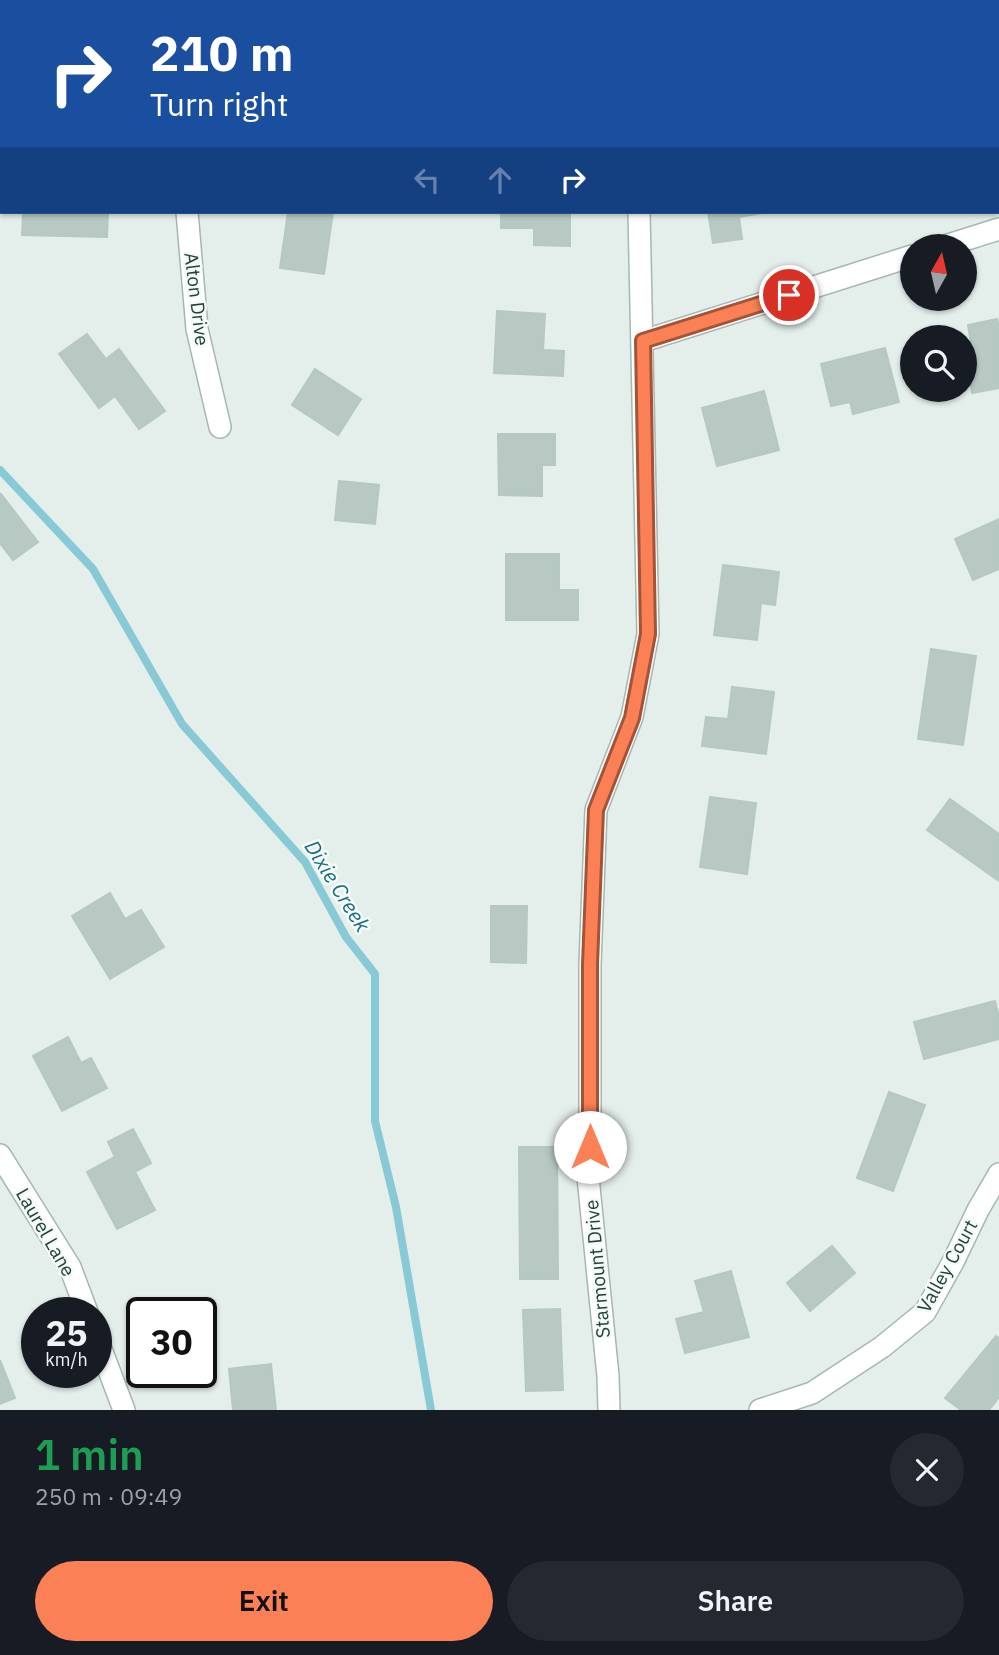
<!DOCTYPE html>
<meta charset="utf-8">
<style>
:root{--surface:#171b24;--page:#242831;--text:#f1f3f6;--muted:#9ea1a6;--accent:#fb8055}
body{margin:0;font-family:"IBM Plex Sans",sans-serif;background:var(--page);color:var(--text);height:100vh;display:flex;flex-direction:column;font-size:26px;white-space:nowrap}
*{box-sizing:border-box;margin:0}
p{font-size:23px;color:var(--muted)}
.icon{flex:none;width:38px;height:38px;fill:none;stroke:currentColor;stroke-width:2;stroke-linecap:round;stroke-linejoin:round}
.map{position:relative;height:1410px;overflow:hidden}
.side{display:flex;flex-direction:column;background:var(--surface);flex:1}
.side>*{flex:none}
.guide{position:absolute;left:0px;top:0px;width:999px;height:214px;box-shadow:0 2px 5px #0004;background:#1a4fa0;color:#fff;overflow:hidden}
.needle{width:46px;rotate:8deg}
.buttons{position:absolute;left:900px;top:234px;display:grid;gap:14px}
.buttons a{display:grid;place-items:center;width:77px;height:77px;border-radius:50%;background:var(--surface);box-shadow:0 2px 5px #0004;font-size:35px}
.speed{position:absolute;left:21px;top:1297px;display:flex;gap:14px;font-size:35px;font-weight:700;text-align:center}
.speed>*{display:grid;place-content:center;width:91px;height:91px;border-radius:50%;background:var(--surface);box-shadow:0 2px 5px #0004;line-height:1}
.speed small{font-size:18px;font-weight:400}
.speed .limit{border:4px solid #111;border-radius:10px;background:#fff;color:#111}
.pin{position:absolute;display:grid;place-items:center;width:60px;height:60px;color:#fff;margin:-30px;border:4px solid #fff;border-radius:50%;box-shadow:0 2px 7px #0007}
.me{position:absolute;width:77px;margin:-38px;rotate:0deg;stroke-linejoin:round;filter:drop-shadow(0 0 5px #0008)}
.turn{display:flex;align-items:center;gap:24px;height:147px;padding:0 35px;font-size:32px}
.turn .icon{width:91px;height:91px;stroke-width:2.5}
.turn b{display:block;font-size:49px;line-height:60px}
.lanes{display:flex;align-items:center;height:66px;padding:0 35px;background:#0003;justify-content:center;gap:35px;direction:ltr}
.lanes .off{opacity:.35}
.round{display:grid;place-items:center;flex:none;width:74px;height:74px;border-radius:37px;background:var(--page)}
.overview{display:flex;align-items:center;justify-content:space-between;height:119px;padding:0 35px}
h1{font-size:42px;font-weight:600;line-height:52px;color:#1e9e55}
.button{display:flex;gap:14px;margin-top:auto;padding:14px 35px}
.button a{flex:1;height:80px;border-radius:42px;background:var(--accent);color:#111;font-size:28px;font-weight:600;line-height:80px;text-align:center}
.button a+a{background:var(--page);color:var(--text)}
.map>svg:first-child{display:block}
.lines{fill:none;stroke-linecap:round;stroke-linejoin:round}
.stream{stroke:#88c9d6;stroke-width:8}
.building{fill:#b8c9c3;stroke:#b5c8c1;stroke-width:2}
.minor-casing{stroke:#a6b7b1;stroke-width:24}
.minor{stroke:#fff;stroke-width:21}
.route-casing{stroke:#a35337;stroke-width:18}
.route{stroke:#fb8055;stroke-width:12}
.labels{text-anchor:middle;stroke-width:5;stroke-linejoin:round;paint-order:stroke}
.street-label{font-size:19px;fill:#214139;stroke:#f5faf7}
.water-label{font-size:21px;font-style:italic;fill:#176e82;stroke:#f5faf7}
</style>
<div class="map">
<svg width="999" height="1410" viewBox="0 0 999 1410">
<rect width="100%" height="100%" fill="#e4eeea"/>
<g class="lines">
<polyline class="stream" points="0,470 93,569 182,724 305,862 346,937 375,974 375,1121 396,1207 431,1410"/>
</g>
<g class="building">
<polygon points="23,212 108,212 107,237 22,235"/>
<polygon points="288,212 333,212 324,274 280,268"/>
<polygon points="501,212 570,212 570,246 534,245 534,228 501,228"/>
<polygon points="708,212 769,212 739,217 742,239 713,243"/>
<polygon points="497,311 545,314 543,350 564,351 563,376 494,373"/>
<polygon points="997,319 999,329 999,388 972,393 971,385 964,387 964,344 971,343 968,325"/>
<polygon points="87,334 106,359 119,349 165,411 139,429 115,396 99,408 59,354"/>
<polygon points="885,348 899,402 853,414 850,402 831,406 821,364"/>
<polygon points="315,369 361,399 338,435 292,405"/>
<polygon points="764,391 779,450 717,466 702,408"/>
<polygon points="498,434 555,434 555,465 542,465 542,496 499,495"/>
<polygon points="339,481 379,485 375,524 335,520"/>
<polygon points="1,494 38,542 13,560 0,543 0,495"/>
<polygon points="999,519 999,569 973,580 955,539"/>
<polygon points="506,554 559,554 559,590 578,590 578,620 506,620"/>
<polygon points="723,565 779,572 775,605 761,603 757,640 714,635"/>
<polygon points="931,649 976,656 963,745 918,739"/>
<polygon points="732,687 774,692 766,754 702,746 706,717 728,719"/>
<polygon points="710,797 756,803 747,874 700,867"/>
<polygon points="950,799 999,834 999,881 927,830"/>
<polygon points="110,893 125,919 141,910 164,947 110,979 72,916"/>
<polygon points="491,906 527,906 526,963 491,962"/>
<polygon points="995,1001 999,1017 999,1039 924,1059 914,1022"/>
<polygon points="68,1037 81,1063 91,1058 107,1088 62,1111 33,1056"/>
<polygon points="889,1092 925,1105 893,1191 857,1178"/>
<polygon points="133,1129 151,1163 135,1172 155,1210 117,1229 87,1172 115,1157 108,1142"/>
<polygon points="519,1147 557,1147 558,1279 520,1279"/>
<polygon points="832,1246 855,1273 810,1311 787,1283"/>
<polygon points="731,1271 749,1337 685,1353 676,1319 704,1312 695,1281"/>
<polygon points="560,1309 563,1390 526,1391 523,1310"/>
<polygon points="996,1336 999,1338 999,1397 989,1410 961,1410 945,1398"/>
<polygon points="0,1360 15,1398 0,1404"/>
<polygon points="271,1364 276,1410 233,1410 229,1369"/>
</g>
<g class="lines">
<defs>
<g id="minor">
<polyline points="178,0 178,2"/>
<polyline points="0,125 2,125"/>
<polyline points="187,212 197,329 220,427"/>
<polyline points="942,247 999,229"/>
<polyline points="643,341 912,256"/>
<polyline points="0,1155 70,1267 87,1312"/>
<polyline points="96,1336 124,1410"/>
<polyline points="609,1410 608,1376 588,1177 590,1147 590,964 596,810 632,717 648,634 639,212"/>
<polyline points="760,1410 812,1393 882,1347 925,1312 953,1262 978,1210 999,1174"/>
</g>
</defs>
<use href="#minor" class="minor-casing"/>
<use href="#minor" class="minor"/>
</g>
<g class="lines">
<defs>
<polyline id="route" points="590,1147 590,964 596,810 632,718 648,634 643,341 789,295"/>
</defs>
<use href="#route" class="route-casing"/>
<use href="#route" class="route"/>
</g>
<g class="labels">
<g class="street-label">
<text transform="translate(197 299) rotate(83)" y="7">Alton Drive</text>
<text transform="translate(46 1232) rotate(60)" y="7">Laurel Lane</text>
<text transform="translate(947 1266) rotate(-61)" y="7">Valley Court</text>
<text transform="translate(597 1269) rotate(-95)" y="7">Starmount Drive</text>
</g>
<g class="water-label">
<text transform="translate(337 886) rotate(58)" y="7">Dixie Creek</text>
</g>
</g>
</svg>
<div class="buttons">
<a><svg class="needle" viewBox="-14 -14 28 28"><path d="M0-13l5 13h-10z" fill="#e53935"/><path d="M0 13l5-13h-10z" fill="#9ea1a6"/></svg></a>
<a><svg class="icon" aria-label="search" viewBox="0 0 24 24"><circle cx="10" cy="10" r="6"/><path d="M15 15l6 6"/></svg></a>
</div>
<div class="speed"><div>25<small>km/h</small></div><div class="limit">30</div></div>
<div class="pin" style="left:789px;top:295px;background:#d93025"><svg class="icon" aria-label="arrive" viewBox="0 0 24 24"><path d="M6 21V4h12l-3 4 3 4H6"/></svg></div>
<svg class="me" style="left:590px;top:1147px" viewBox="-20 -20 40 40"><circle r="19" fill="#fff"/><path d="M0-13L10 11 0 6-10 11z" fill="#fb8055"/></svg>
<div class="guide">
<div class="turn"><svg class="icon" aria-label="right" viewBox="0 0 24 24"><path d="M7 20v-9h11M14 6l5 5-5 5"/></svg><div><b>210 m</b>Turn right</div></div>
<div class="lanes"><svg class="icon off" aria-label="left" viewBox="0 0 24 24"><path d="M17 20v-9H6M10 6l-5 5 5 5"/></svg><svg class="icon off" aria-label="ahead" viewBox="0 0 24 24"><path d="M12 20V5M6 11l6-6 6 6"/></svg><svg class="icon" aria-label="right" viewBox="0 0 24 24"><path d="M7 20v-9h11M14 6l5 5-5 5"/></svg></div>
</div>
</div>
<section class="side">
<div class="overview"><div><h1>1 min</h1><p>250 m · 09:49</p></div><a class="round"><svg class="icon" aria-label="close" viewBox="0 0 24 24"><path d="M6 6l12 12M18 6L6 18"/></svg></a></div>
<div class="button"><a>Exit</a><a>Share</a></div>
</section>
